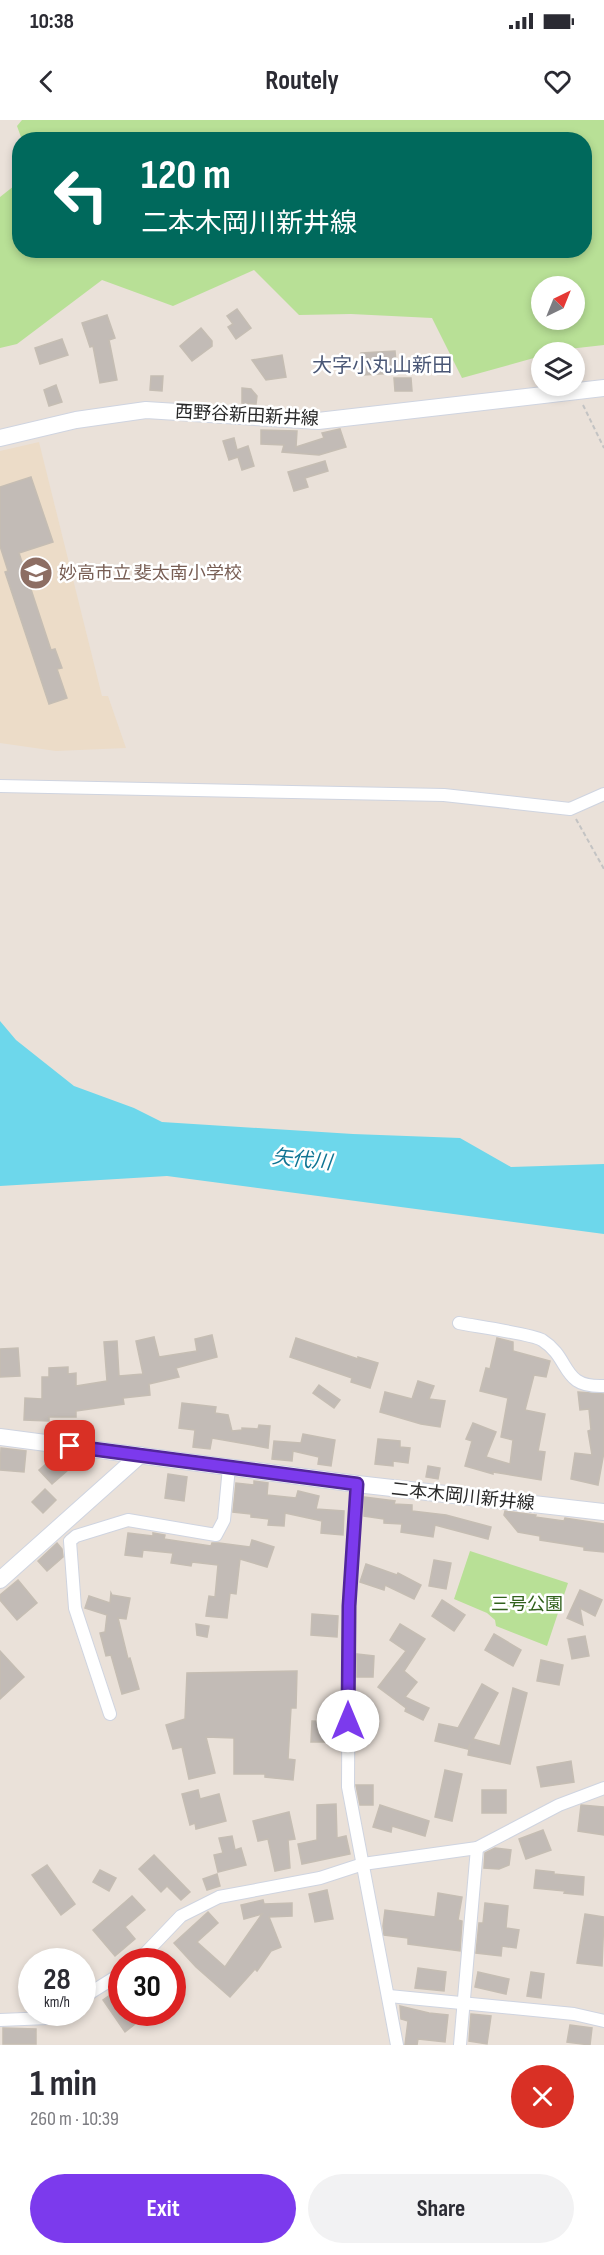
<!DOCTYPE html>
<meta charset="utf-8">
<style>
:root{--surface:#fff;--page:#f2f2f3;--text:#2b2b33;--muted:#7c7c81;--accent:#7c3aed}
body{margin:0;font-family:"Sofia Sans Condensed","Noto Sans JP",sans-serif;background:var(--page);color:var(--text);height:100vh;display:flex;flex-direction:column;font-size:22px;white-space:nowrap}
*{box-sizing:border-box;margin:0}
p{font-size:20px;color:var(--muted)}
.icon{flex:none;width:33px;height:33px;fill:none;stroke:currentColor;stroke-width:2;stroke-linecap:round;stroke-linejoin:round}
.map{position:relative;height:1925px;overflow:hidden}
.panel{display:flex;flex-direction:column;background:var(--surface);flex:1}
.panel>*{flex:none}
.top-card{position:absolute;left:12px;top:12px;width:580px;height:126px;border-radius:24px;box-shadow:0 3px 9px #0003;background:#00695c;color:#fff;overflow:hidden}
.needle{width:39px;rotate:43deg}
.fabs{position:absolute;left:531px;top:156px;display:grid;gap:12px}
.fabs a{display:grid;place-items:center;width:54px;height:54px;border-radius:50%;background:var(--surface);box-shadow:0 3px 9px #0003;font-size:30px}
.speed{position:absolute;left:18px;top:1828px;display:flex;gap:12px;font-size:30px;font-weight:700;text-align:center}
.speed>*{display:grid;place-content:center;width:78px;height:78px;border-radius:50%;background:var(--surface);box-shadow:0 3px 9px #0003;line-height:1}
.speed small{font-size:15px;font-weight:400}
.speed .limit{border:9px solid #d22;background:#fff;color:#111}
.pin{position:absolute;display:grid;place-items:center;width:51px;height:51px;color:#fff;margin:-26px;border-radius:12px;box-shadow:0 3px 9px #0006}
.me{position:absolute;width:66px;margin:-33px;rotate:0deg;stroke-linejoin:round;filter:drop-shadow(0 0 4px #0008)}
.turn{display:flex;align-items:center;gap:21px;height:126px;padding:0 30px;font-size:27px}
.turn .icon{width:78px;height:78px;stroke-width:2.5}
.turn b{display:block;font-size:42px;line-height:51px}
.round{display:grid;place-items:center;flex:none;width:63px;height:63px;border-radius:32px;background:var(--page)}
.head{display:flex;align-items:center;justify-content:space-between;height:102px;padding:0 30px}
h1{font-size:36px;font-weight:700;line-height:45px}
.cta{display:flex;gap:12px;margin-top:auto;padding:12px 30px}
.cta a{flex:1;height:69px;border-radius:36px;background:var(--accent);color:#fff;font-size:24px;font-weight:700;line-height:69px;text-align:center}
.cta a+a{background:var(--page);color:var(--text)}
.status{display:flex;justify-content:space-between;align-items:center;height:42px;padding:0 30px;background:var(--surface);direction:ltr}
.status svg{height:16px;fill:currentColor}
header{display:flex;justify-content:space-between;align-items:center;height:78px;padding:0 30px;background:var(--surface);font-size:27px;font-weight:700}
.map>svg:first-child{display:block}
.education{fill:#ecdcc8}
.green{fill:#b8e096;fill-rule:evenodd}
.water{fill:#6dd7eb}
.building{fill:#c2bbb6;stroke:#c5bdb3;stroke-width:1.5}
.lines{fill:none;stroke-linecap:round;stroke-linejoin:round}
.street-casing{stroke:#cfd4e0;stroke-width:14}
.secondary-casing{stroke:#cfd4e0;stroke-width:18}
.path{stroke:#c3c3c3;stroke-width:2;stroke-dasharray:4.5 3;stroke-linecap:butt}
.street{stroke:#fff;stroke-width:12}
.secondary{stroke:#fff;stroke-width:16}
.route-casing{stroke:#51269a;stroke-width:15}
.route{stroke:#7c3aed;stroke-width:10}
.labels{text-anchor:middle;stroke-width:5;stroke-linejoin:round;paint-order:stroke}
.street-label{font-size:18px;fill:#282828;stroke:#fff}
.education-label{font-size:18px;fill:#785e54;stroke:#fff;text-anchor:start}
.park-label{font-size:18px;fill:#31611b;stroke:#fff}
.neighbourhood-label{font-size:20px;fill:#4a5776;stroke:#fff}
.water-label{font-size:20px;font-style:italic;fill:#107493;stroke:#fff}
</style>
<div class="status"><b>10:38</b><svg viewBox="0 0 49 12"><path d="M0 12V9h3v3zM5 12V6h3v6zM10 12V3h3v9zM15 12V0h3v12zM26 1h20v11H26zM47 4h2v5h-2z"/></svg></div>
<header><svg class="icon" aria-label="back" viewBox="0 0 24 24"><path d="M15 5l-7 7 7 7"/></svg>Routely<svg class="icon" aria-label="heart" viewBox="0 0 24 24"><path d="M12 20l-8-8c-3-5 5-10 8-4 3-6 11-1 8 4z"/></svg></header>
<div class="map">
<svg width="604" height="1925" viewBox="0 0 604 1925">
<rect width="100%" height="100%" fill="#eae1d9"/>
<polygon class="education" points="39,322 102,576 108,576 126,628 56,631 0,623 0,331"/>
<g class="green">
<path d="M22 0H604V225L542 232 541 236 462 258 432 198 351 194 299 195 254 150 173 186 102 160 17 224 0 228V77L19 62 20 130H585V20H22L17 6ZM542 166H574V200H542Z"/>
<polygon points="470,1431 568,1463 547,1526 496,1506 495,1500 487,1493 454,1479"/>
</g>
<polygon class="water" points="0,901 16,920 74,966 134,988 162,1002 353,1014 460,1018 511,1047 604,1044 604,1114 167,1056 0,1066"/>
<g class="building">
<polygon points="237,189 251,208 236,219 228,207 233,204 227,196"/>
<polygon points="107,195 115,218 109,220 117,260 100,263 93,226 90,227 82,203"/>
<polygon points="201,208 212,221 212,226 192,241 180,226"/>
<polygon points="62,219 68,235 40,244 35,228"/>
<polygon points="395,231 397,253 363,255 361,233"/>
<polygon points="282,235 286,257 266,260 252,240"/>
<polygon points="151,256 163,256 162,271 150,270"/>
<polygon points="394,258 411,258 412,271 395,271"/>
<polygon points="56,265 62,282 49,286 44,270"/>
<polygon points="242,268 251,269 257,276 256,284 242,283"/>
<polygon points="340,309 346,327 319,335 282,332 284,325 261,324 261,310 297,311 296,327 324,318 322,313"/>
<polygon points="234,318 237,330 248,326 254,346 242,350 238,337 229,340 223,321"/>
<polygon points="325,341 328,351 305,358 308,367 294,371 288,352"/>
<polygon points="31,357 53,422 19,433 51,530 55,529 62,548 57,549 67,578 49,584 5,452 8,451 0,426 0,367"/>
<polygon points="212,1215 217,1237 176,1248 179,1257 149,1264 150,1275 123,1278 124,1284 76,1291 76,1297 49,1297 49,1301 24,1300 25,1278 42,1279 42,1257 49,1257 49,1248 68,1247 68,1254 76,1253 76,1266 107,1261 104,1222 117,1221 119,1256 143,1254 136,1221 154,1217 159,1237 197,1231 195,1219"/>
<polygon points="296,1218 358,1239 358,1237 378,1243 370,1268 351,1262 352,1258 290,1237"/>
<polygon points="497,1218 513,1222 513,1231 550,1241 546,1257 534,1255 525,1290 545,1294 538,1331 545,1332 541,1360 493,1352 493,1354 465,1346 472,1321 466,1319 473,1303 496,1312 486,1337 510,1344 513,1320 501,1317 508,1278 480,1271 486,1248 490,1249"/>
<polygon points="18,1228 20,1256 0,1257 0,1229"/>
<polygon points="418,1261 434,1266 429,1279 445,1281 440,1307 421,1304 380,1292 385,1272 412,1279"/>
<polygon points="319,1265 340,1280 334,1288 313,1273"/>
<polygon points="578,1272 604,1274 604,1332 598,1365 571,1359 575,1333 592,1335 588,1311 591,1310 589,1289 580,1290"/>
<polygon points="182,1283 216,1287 215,1293 228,1295 232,1311 242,1310 242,1308 258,1309 259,1305 270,1306 268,1328 212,1318 210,1329 193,1327 195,1310 179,1308"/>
<polygon points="303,1314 335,1320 331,1346 318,1344 319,1337 293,1331 292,1341 272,1339 274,1321 301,1323"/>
<polygon points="378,1319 400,1321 400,1327 410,1328 408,1343 393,1341 393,1346 375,1344"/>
<polygon points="1,1328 26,1331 24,1352 0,1350"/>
<polygon points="55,1336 68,1350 52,1364 39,1350"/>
<polygon points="428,1346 440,1348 438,1359 426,1357"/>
<polygon points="168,1354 187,1357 184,1381 165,1378"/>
<polygon points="254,1361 268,1363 267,1375 296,1378 298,1371 319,1376 316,1389 344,1391 343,1415 321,1413 322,1401 285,1393 284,1406 268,1405 269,1399 251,1397 251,1394 233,1392 236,1363 254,1365"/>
<polygon points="45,1369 56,1380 43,1393 32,1382"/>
<polygon points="364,1377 395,1381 394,1384 412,1385 412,1391 446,1395 491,1407 488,1419 435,1405 433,1417 401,1412 402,1404 384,1403 384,1399 364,1396"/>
<polygon points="505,1391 536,1395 535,1397 564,1401 565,1398 604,1404 604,1432 584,1430 584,1427 540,1420 540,1416 518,1412 504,1395"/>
<polygon points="128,1413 153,1416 153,1413 165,1415 164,1419 211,1426 212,1423 219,1423 250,1427 252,1420 274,1427 267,1447 240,1439 236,1474 230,1473 227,1498 206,1496 209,1476 215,1477 218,1445 192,1442 191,1446 171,1443 173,1433 143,1430 142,1437 125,1435"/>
<polygon points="57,1423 62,1429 63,1437 47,1451 38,1441"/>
<polygon points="434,1440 451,1443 446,1469 429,1466"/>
<polygon points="366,1444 397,1455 398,1453 421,1465 414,1479 385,1465 384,1470 360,1462"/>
<polygon points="18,1460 37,1483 17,1500 0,1480 0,1475"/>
<polygon points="580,1470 602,1480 595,1496 580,1488 583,1505 567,1498"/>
<polygon points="111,1473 112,1475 130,1478 126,1499 118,1498 128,1539 130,1538 139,1569 122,1574 111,1535 106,1536 100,1513 105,1512 107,1495 85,1488 89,1476 110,1483"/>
<polygon points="442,1480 465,1495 454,1511 432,1496"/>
<polygon points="312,1494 338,1496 337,1517 311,1515"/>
<polygon points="196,1504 209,1506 207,1517 197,1515"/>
<polygon points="400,1504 425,1519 404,1551 417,1562 405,1577 429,1588 423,1600 405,1591 406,1588 378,1567 406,1531 390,1520"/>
<polygon points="494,1514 521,1530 513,1546 485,1530"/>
<polygon points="585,1516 589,1536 572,1539 568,1519"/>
<polygon points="0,1531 24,1557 0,1579"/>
<polygon points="357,1534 374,1536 373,1557 357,1557"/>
<polygon points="541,1540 563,1545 559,1565 537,1561"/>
<polygon points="297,1551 296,1588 291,1588 288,1639 295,1640 293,1660 265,1657 265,1654 234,1654 234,1618 206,1617 215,1653 189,1659 182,1627 173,1629 166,1605 185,1599 187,1553"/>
<polygon points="482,1564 498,1573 473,1619 500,1626 513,1568 527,1573 510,1644 468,1635 470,1624 468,1629 435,1621 439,1604 458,1608"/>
<polygon points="312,1601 332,1602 331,1622 311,1622"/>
<polygon points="571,1641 574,1662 541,1667 537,1647"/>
<polygon points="445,1650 462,1654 452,1701 435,1697"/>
<polygon points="356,1665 373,1665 373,1685 360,1685"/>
<polygon points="198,1670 200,1679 219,1674 226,1701 196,1709 195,1703 190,1705 182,1674"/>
<rect x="482" y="1670" width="24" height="23"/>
<polygon points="336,1684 337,1718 346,1716 350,1734 302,1744 298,1724 317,1720 317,1685"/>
<polygon points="380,1685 429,1701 425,1716 392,1706 391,1712 373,1707"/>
<polygon points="581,1685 604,1687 604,1715 578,1711"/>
<polygon points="289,1692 295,1719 288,1720 290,1748 275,1751 268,1719 258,1721 253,1701"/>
<polygon points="543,1710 551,1730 526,1739 519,1719"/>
<polygon points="232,1716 235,1730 241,1728 246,1745 218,1752 214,1735 223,1733 219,1718"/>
<polygon points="495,1728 511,1730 509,1745 499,1749 484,1748 485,1733"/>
<polygon points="154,1735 190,1772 181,1780 167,1766 161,1772 139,1749"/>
<polygon points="47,1745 75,1784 61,1795 32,1755"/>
<polygon points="100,1750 116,1758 109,1771 93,1762"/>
<polygon points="536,1750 554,1752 554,1754 584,1757 583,1775 564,1773 565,1771 534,1768"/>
<polygon points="217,1754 220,1766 207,1770 203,1759"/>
<polygon points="327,1770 333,1799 315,1802 309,1774"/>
<polygon points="438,1773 462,1777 458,1800 462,1801 460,1831 408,1824 408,1818 384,1815 383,1806 385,1790 435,1797"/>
<polygon points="132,1776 145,1790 125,1807 135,1819 115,1836 93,1810"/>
<polygon points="263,1780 264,1784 292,1783 292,1796 269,1797 281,1827 271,1831 257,1851 255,1849 230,1877 196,1847 174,1823 208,1792 218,1803 197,1822 225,1847 262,1794 244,1799 241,1785"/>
<polygon points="485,1783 508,1786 506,1808 519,1810 516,1828 502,1826 501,1836 476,1833 479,1803 483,1803"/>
<polygon points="585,1794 604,1797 602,1846 577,1843"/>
<polygon points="418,1848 446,1852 444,1871 415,1868"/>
<polygon points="478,1852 509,1859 506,1874 475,1867"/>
<polygon points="531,1852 544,1854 541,1878 527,1876"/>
<polygon points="122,1867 122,1893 149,1893 125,1912 103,1880"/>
<polygon points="400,1886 429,1893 448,1895 445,1922 418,1919 417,1925 405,1925 408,1901 401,1899"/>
<polygon points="471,1894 491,1896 487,1924 469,1921"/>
<polygon points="570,1905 592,1908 590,1925 567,1922"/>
<polygon points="3,1908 36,1909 36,1924 3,1924"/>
</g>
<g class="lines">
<defs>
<g id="street">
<polyline points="0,666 444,675 570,689 604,674"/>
<path d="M459 1203C474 1206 532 1214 542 1220 572 1239 560 1268 604 1266"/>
<polyline points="357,1364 349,1486 348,1667 397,1925"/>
<polyline points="110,1594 75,1488 70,1421 76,1416 128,1400 216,1415 224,1400 229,1347"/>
<polyline points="137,1842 181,1796 219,1777 320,1758 363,1744 477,1728 559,1685 604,1668"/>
<polyline points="389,1876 574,1894 604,1901"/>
<polyline points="82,1878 122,1853"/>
<polyline points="0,1900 48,1898 57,1893"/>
<polyline points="460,1925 477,1728"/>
</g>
<g id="secondary">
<polyline points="0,318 76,300 146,290 318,301 604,268"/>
<polyline points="0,1317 357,1364 604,1392"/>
<polyline points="0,1460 140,1335"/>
</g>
</defs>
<use href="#street" class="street-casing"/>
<use href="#secondary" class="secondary-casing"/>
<g class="path">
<polyline points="583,285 604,328"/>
<polyline points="576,699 604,749"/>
</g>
<use href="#street" class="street"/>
<use href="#secondary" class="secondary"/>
</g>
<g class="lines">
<defs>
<polyline id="route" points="70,1326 357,1364 349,1486 348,1601"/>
</defs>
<use href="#route" class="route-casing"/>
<use href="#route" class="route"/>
</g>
<defs>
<symbol id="school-disc" viewBox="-11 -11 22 22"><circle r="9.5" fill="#8d6e63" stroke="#fff"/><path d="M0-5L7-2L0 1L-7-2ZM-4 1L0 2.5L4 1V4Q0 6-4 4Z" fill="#fff"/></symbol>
</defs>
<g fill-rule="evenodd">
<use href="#school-disc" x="17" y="434" width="38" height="38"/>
</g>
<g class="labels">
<g class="street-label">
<text transform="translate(247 295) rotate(3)" y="6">西野谷新田新井線</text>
<text transform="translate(463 1376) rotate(6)" y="6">二本木岡川新井線</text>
</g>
<g class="education-label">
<text x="59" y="459">妙高市立 斐太南小学校</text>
</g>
<g class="park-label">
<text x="527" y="1490">三号公園</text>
</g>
<g class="neighbourhood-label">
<text x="382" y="252">大字小丸山新田</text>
</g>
<g class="water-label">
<text transform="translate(302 1039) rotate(6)" y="7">矢代川</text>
</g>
</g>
</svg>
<div class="fabs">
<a><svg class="needle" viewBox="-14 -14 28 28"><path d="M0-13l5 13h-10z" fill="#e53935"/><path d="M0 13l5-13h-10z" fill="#7c7c81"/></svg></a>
<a><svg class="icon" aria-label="layers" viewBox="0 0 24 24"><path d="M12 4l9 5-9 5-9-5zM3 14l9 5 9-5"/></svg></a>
</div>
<div class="speed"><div>28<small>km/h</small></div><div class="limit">30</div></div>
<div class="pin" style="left:70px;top:1326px;background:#d93025"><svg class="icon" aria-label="arrive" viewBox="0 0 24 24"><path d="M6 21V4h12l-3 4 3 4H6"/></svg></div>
<svg class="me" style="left:348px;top:1601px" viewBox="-20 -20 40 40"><circle r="19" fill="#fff"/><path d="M0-13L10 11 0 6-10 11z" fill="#7c3aed"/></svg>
<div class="top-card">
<div class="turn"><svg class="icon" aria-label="left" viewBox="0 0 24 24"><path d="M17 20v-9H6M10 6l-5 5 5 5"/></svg><div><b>120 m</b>二本木岡川新井線</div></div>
</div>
</div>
<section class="panel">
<div class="head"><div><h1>1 min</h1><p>260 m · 10:39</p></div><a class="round" style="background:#d93025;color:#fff"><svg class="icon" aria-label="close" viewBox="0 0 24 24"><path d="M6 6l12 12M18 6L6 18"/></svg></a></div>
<div class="cta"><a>Exit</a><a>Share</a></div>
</section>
